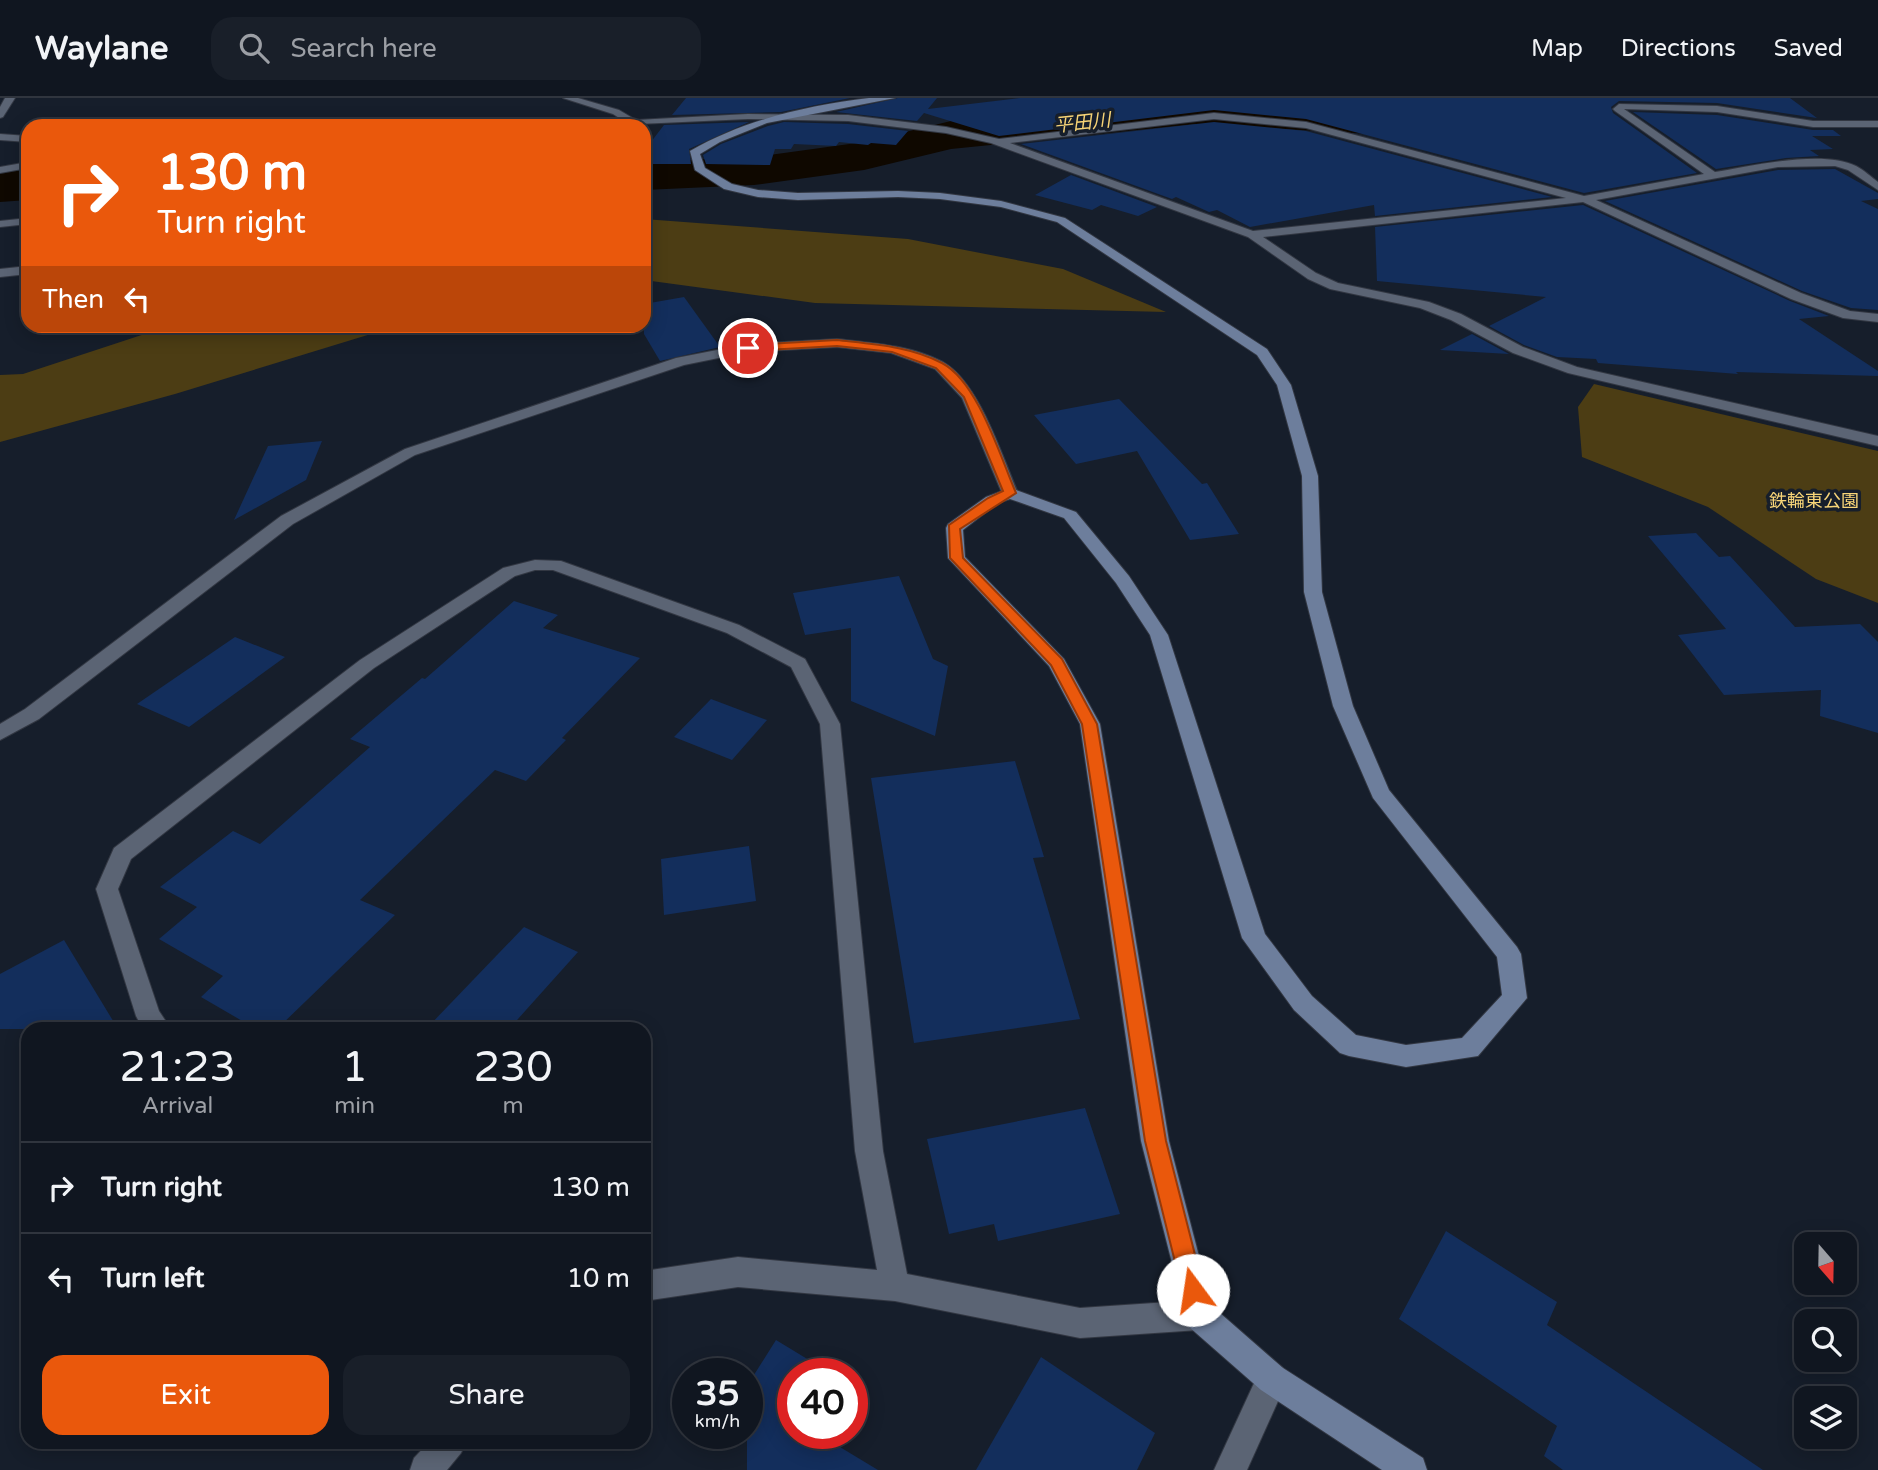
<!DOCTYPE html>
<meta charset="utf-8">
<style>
:root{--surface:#101620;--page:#191f29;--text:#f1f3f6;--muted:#9c9fa5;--line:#30353e;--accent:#ea580c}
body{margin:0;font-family:"Varela Round","Noto Sans JP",sans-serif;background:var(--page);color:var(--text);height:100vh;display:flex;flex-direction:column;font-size:26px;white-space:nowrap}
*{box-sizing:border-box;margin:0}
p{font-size:23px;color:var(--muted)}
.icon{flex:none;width:38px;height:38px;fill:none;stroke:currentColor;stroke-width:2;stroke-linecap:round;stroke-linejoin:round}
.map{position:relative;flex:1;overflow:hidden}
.drawer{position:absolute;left:21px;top:924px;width:630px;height:427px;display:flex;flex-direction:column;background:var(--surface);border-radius:21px;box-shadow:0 4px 18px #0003,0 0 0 2px var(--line)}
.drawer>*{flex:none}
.hud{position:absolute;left:21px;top:21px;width:630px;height:214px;border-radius:21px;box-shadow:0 4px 18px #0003,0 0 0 2px var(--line);background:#ea580c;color:#fff;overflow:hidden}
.needle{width:46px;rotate:160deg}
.fabs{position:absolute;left:1794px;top:1134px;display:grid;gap:14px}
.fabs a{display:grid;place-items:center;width:63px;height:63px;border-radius:14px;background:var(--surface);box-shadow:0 4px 18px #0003,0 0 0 2px var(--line);font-size:35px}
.speed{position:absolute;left:672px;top:1260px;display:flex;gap:14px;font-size:35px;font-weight:700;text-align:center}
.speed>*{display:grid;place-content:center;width:91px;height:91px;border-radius:50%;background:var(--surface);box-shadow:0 4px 18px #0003,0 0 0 2px var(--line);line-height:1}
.speed small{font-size:18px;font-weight:400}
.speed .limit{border:10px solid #d22;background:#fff;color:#111}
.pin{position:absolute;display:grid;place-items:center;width:60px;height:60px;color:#fff;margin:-30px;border:4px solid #fff;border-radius:50%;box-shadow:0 2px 7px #0007}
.me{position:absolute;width:77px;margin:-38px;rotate:346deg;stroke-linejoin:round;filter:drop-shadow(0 0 5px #0008)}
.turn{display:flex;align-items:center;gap:24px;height:147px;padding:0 21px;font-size:32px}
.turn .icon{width:91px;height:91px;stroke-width:2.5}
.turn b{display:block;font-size:49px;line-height:60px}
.then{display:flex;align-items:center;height:66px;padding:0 21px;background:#0003;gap:14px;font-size:26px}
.eta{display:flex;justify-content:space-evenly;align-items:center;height:119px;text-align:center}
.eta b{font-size:42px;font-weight:600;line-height:49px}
.cta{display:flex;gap:14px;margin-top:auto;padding:14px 21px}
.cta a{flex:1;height:80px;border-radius:21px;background:var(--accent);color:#fff;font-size:28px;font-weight:600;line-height:80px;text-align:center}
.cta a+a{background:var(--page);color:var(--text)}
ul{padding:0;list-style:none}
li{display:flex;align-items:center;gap:21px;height:91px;padding:0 21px;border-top:2px solid var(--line)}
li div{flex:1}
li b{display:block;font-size:26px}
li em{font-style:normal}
header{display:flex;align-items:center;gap:42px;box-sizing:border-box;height:98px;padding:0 35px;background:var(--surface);border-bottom:2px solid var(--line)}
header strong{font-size:33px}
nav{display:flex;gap:38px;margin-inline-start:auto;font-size:24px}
.search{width:490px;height:63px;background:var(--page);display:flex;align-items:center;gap:18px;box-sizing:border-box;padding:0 24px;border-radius:21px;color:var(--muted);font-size:26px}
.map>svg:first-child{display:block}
.green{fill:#4c3d14}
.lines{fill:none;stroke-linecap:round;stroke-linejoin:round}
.river{fill:#0f0800;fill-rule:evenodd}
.building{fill:#132e5c}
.street-casing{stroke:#323742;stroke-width:2}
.secondary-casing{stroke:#323742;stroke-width:2}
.street{fill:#5b6474;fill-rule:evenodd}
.secondary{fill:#6d7e9c;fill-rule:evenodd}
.route{fill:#ea580c;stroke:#983908;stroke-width:2}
.labels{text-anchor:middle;stroke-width:7;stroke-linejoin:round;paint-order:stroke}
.far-park-label{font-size:18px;fill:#f8d578;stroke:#161e2b}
.far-water-label{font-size:19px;font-style:italic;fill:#f6d376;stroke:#161e2b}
</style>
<header>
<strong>Waylane</strong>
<div class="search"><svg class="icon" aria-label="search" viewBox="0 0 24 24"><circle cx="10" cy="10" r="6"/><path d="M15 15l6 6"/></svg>Search here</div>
<nav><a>Map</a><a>Directions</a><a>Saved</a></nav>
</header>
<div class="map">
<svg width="1878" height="1372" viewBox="0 0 1878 1372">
<rect width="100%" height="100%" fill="#161e2b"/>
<g class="green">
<polygon points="644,121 908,141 1063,171 1166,214 815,205 644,182"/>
<polygon points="169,228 397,228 175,296 0,344 0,277 23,276"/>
<polygon points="1594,286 1878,353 1878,505 1816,481 1708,409 1582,359 1578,309"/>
</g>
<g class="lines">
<g class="river">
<polygon points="1195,0 1372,10 1446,10 1484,0 1540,0 1534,9 1506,22 1446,36 1372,36 1195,26 951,51 864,72 754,87 644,92 644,64 754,59 864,44 951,23"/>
<polygon points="28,72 28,102 0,104 0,74"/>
</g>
</g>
<g class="building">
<polygon points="686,0 850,0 781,14 672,17"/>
<polygon points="898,0 937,0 928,11 1020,0 1790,0 1817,20 1717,5 1619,3 1611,9 1613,15 1697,75 1584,95 1306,21 1214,12 999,38 924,15 917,23 836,14"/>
<polygon points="1633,14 1717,17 1813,32 1833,32 1841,38 1812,38 1833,51 1810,52 1819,58 1786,60 1716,71"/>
<polygon points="749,24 689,51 691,66 644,66 644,53 664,27"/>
<polygon points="784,24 848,26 908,33 896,47 871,45 868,47 839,44 836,48 794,46 791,51 775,51 770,67 706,66 703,57 721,46 768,28"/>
<polygon points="1214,24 1306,33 1552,99 1375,118 1374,107 1250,129 1217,112 1209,114 1176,99 1172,101 1021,46"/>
<polygon points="1835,71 1878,95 1878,101 1861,103 1878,111 1878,212 1851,210 1802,193 1605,103 1778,72"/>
<polygon points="1071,77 1157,109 1138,118 1101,107 1092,112 1035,97"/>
<polygon points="1583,107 1790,203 1829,218 1799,221 1878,273 1878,278 1736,274 1738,276 1598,265 1596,261 1557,259 1524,247 1489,228 1546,199 1377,183 1375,129"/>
<polygon points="684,199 720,249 660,263 644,236 644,206"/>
<polygon points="1472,236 1509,256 1440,252"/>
<polygon points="1119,301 1202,386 1207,385 1239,436 1190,442 1137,353 1076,366 1034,317"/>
<polygon points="322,343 306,382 234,422 268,348"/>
<polygon points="1696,435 1719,459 1730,458 1795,529 1860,526 1878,544 1878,635 1820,618 1821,592 1724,597 1678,537 1726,531 1648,438"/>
<polygon points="899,478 933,561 948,568 935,638 851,603 851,530 805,537 793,495"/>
<polygon points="514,503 558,517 543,530 640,560 562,640 566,642 526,683 495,672 360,802 395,817 277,931 256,931 201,899 223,878 159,841 197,809 160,789 233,733 260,746 370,649 350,641 422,580 425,581"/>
<polygon points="235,539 285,559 189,629 137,606"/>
<polygon points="711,601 767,622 732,662 674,639"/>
<polygon points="1015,663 1044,759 1033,760 1080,921 914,945 871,680"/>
<polygon points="749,748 756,803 664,817 661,761"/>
<polygon points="524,829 578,854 509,931 426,931"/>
<polygon points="64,842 118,931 0,931 0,876"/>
<polygon points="1085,1010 1120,1116 998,1143 994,1126 949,1136 927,1041"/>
<polygon points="1446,1133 1557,1204 1547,1227 1763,1372 1563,1372 1544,1358 1557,1328 1399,1221"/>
<polygon points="776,1242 832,1276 793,1276 793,1335 828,1335 825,1340 878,1372 747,1372 747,1288"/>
<polygon points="1041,1259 1155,1335 1137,1372 976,1372"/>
</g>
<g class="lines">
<defs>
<g id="street">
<polygon points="5,0 15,0 3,19 0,20 0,9"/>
<path d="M563 0H578L619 12 636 22 748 16 848 17 946 29 999 41 1214 15 1306 24 1584 98 1704 76 1615 13 1613 11 1619 6 1717 8 1813 23H1878V29H1813L1717 14 1624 11 1715 74C1751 68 1823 51 1856 68 1864 72 1871 79 1878 84V92L1848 72 1835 68 1778 69 1596 102 1801 195 1850 213 1878 216V224L1843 220 1791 201 1583 104 1263 139 1316 175 1338 185 1429 204 1461 216 1523 249 1577 269 1878 338V348L1568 275 1513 255 1451 222 1420 210 1330 191 1308 181 1248 139 991 45 946 35 848 23 748 21 595 28 624 23 613 16ZM1214 21 1306 30 1566 100 1253 133 1010 45Z"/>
<polygon points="0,36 28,38 28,44 0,42"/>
<polygon points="28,64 28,70 0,75 0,69"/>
<polygon points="28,120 28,126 0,129 0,123"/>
<polygon points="28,168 28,176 0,179 0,171"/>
<path d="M837 241C873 245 910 247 943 264 979 284 1002 358 1018 395L1016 398H1004L1002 395 962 300 935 271 891 255 837 249 748 254 684 267 415 357 293 426 39 621 0 642V626L25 611 281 418 405 351 676 260 748 246Z"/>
<polygon points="535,462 561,463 739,527 805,561 840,626 883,1053 907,1176 1080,1210 1199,1202 1210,1206 1214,1217 1210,1228 1199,1232 1080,1240 895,1203 738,1189 644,1203 644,1173 738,1159 877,1172 855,1053 820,626 791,569 727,535 553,472 535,472 515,478 374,570 131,761 118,791 159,913 171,931 143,931 136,918 96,791 114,750 360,562 503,470"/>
<polygon points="1272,1265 1283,1270 1288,1281 1247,1372 1214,1372 1261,1270"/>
<polygon points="429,1344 466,1344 461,1355 447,1372 410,1372 414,1360"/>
</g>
<path id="secondary" d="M869 0H895L767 25 720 44 700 56 705 70 732 86 758 92 798 95 898 93 940 95 1001 103 1065 120 1267 251 1291 287 1318 378 1322 494 1353 608 1389 692 1517 849 1521 856 1527 900 1478 958 1406 969 1349 958 1340 955 1294 912 1242 840 1150 537 1116 485 1064 420 1010 401 998 405 963 432 965 459 1064 561 1100 626 1169 1043 1212 1208 1283 1270 1423 1360 1427 1372H1382L1261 1292 1188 1228 1141 1043 1080 626 1049 568 948 460 946 430 948 426 986 399 1010 390 1016 392 1076 414 1129 478 1168 537 1265 836 1312 898 1356 937 1406 947 1462 940 1502 897 1497 859 1373 700 1333 608 1304 494 1302 378 1277 287 1257 257 1057 124 1001 109 940 101 898 99 798 102 758 99 724 91 695 72 690 53C746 21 806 8 869 0Z"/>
</defs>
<use href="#street" class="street-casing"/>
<use href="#secondary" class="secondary-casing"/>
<use href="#street" class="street"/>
<use href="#secondary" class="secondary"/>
</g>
<path class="route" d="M837 242C872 246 910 248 942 265 978 284 1000 358 1016 395L960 431 963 460 1062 561 1097 626 1166 1043 1204 1192 1201 1200 1193 1203 1185 1200 1182 1192 1145 1043 1082 626 1051 567 950 460 949 427 988 400 1003 393 964 299 936 270 892 254 837 248 748 253 743 250 748 247Z"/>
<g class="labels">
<g class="far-park-label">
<text x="1814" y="409">鉄輪東公園</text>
</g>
<g class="far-water-label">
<text transform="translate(1082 24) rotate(-6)" y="7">平田川</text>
</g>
</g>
</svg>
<div class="fabs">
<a><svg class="needle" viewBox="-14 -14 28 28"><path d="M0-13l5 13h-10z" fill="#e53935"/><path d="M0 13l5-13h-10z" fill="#9c9fa5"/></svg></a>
<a><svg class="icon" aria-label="search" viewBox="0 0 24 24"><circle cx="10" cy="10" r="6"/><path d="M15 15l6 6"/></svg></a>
<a><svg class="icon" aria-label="layers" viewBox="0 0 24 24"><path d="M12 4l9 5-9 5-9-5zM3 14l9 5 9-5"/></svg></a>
</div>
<div class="speed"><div>35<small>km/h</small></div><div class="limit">40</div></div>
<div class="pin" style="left:748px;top:250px;background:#d93025"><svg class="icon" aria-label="arrive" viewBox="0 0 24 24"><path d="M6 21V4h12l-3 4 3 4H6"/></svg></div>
<svg class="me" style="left:1193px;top:1192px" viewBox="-20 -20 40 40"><circle r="19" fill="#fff"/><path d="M0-13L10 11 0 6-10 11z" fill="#ea580c"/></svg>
<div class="hud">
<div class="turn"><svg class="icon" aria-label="right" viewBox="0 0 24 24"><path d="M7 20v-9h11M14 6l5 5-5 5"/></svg><div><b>130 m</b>Turn right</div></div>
<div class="then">Then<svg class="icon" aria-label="left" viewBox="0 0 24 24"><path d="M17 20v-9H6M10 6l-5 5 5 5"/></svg></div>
</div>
<section class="drawer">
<div class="eta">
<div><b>21:23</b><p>Arrival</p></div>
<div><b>1</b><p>min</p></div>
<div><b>230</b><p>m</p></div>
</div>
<ul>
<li><svg class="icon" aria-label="right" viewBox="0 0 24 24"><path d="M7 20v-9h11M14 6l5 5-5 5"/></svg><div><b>Turn right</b></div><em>130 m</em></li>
<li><svg class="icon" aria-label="left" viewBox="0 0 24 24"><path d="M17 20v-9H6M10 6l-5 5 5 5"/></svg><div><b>Turn left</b></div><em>10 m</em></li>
</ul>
<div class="cta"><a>Exit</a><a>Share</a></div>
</section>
</div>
